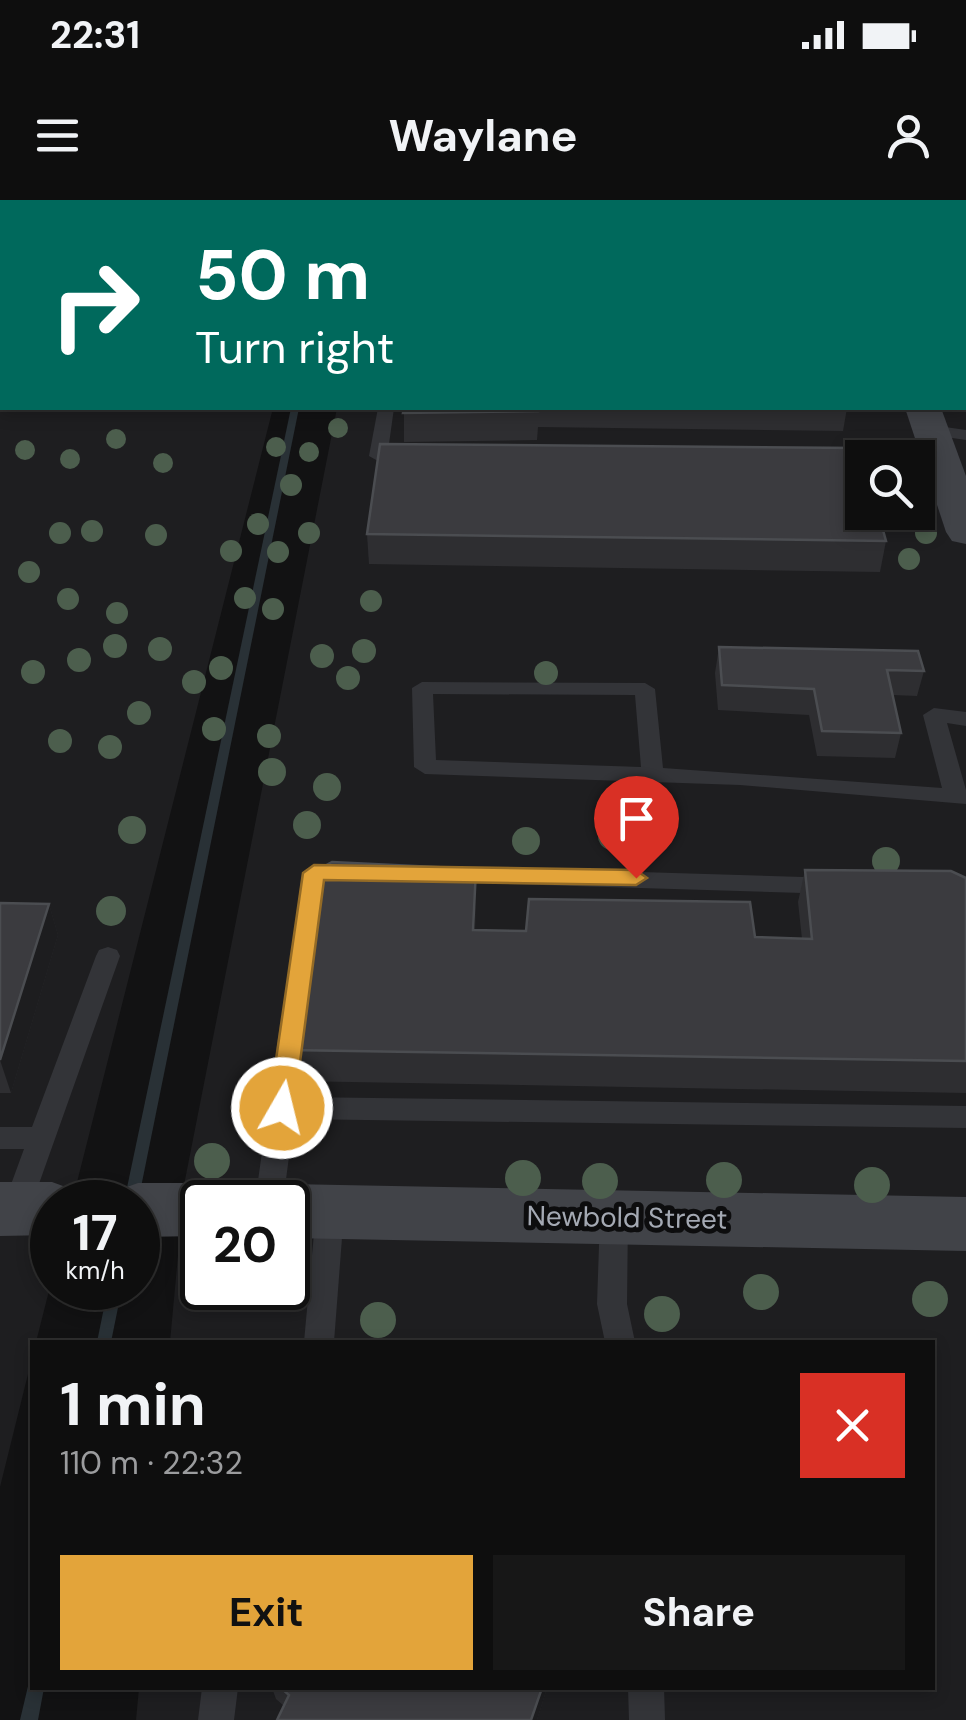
<!DOCTYPE html>
<meta charset="utf-8">
<style>
:root{--surface:#0e0e0e;--page:#171717;--text:#f1f3f6;--muted:#9b9c9e;--line:#2e2e2e;--accent:#e3a43a}
body{margin:0;font-family:"DM Sans",sans-serif;background:var(--page);color:var(--text);height:100vh;display:flex;flex-direction:column;font-size:38px;white-space:nowrap}
*{box-sizing:border-box;margin:0}
p{font-size:32px;color:var(--muted)}
.icon{flex:none;width:55px;height:55px;fill:none;stroke:currentColor;stroke-width:2;stroke-linecap:round;stroke-linejoin:round}
.map{position:relative;flex:1;overflow:hidden}
.panel{position:absolute;left:30px;top:1140px;width:905px;height:350px;display:flex;flex-direction:column;background:var(--surface);border-radius:0px;box-shadow:0 5px 15px #0003,0 0 0 2px var(--line)}
.panel>*{flex:none}
.hud{position:absolute;left:0px;top:0px;width:968px;height:210px;box-shadow:0 5px 15px #0003,0 0 0 2px var(--line);background:#00695c;color:#fff;overflow:hidden}
.controls{position:absolute;left:845px;top:240px;display:grid;gap:20px}
.controls a{display:grid;place-items:center;width:90px;height:90px;border-radius:0px;background:var(--surface);box-shadow:0 5px 15px #0003,0 0 0 2px var(--line);font-size:50px}
.speed{position:absolute;left:30px;top:980px;display:flex;gap:20px;font-size:50px;font-weight:700;text-align:center}
.speed>*{display:grid;place-content:center;width:130px;height:130px;border-radius:50%;background:var(--surface);box-shadow:0 5px 15px #0003,0 0 0 2px var(--line);line-height:1}
.speed small{font-size:25px;font-weight:400}
.speed .limit{border:5px solid #111;border-radius:15px;background:#fff;color:#111}
.pin{position:absolute;display:grid;place-items:center;width:85px;height:85px;color:#fff;margin:-102px -42px;border-radius:50% 50% 50% 0;rotate:-45deg;box-shadow:0 0 10px #0007}
.pin .icon{rotate:45deg}
.me{position:absolute;width:110px;margin:-55px;rotate:8deg;stroke-linejoin:round;filter:drop-shadow(0 0 8px #0008)}
.turn{display:flex;align-items:center;gap:35px;height:210px;padding:0 30px;font-size:45px}
.turn .icon{width:130px;height:130px;stroke-width:2.5}
.turn b{display:block;font-size:70px;line-height:85px}
.round{display:grid;place-items:center;flex:none;width:105px;height:105px;border-radius:0px;background:var(--page)}
.overview{display:flex;align-items:center;justify-content:space-between;height:170px;padding:0 30px}
h1{font-size:60px;font-weight:700;line-height:75px}
.button{display:flex;gap:20px;margin-top:auto;padding:20px 30px}
.button a{flex:1;height:115px;border-radius:0px;background:var(--accent);color:#111;font-size:40px;font-weight:700;line-height:115px;text-align:center}
.button a+a{background:var(--page);color:var(--text)}
.status{display:flex;justify-content:space-between;align-items:center;height:70px;padding:0 50px;background:var(--surface);direction:ltr}
.status svg{height:28px;fill:currentColor}
header{display:flex;justify-content:space-between;align-items:center;height:130px;padding:0 30px;background:var(--surface);font-size:45px;font-weight:700}
.map>svg:first-child{display:block}
.built{fill:#1e1e20;fill-rule:evenodd}
.lines{fill:none;stroke-linecap:round;stroke-linejoin:round}
.stream{fill:#293136;fill-rule:evenodd}
.lane{fill:#333438;fill-rule:evenodd}
.secondary{fill:#414348;fill-rule:evenodd}
.tree{fill:#4c5e4d}
.wall{fill:#2e2e31}
.shaded-wall{fill:#1d1d1f}
.building{fill:#3b3b3f;stroke:#4b4d51;stroke-width:2.5}
.route{fill:#e3a43a;stroke:#946b26;stroke-width:2.5}
.labels{text-anchor:middle;stroke-width:10;stroke-linejoin:round;paint-order:stroke}
.street-label{font-size:28px;fill:#a4a9b3;stroke:#0d0d0e}
</style>
<div class="status"><b>22:31</b><svg viewBox="0 0 49 12"><path d="M0 12V9h3v3zM5 12V6h3v6zM10 12V3h3v9zM15 12V0h3v12zM26 1h20v11H26zM47 4h2v5h-2z"/></svg></div>
<header><svg class="icon" aria-label="menu" viewBox="0 0 24 24"><path d="M4 6h16M4 12h16M4 18h16"/></svg>Waylane<svg class="icon" aria-label="person" viewBox="0 0 24 24"><circle cx="12" cy="8" r="4"/><path d="M4 21q1-7 8-7t8 7"/></svg></header>
<div class="map">
<svg width="966" height="1520" viewBox="0 0 966 1520">
<rect width="100%" height="100%" fill="#121213"/>
<g class="built">
<polygon points="0,0 325,0 2,2 2,208 273,208 72,1002 52,1002 52,1079 36,1142 32,1142 32,1158 0,1287"/>
<path d="M377 0H966V1520H136L139 1488H932V1142H170L185 980 337 208H965V2ZM862 258H918V312H862ZM202 1002H288V1088H202Z"/>
</g>
<g class="lines">
<g class="stream">
<polygon points="356,0 362,0 361,2 355,2"/>
<polygon points="291,208 299,208 138,1002 124,1002"/>
<polygon points="108,1088 122,1088 111,1142 97,1142"/>
<polygon points="32,1480 32,1488 44,1488 38,1520 20,1520 29,1482"/>
</g>
<g class="lane">
<polygon points="807,0 821,0 822,2 809,2"/>
<polygon points="965,122 966,123 966,134 965,133"/>
<polygon points="378,208 394,208 388,251 406,252 406,260 378,261 369,256"/>
<polygon points="931,225 966,230 966,240 925,234 923,230"/>
<polygon points="830,251 940,251 949,256 940,261 918,261 918,258 824,260 821,256"/>
<path d="M422 482 645 483 655 489 663 568 942 588 923 515 934 508 966 512V526L947 523 966 590V604L740 585 425 574 414 567 412 488ZM433 494 635 495 641 567 436 560Z"/>
<polygon points="314,665 346,665 358,673 346,681 325,681 316,745 313,751 295,751 292,745 302,673"/>
<polygon points="441,666 836,678 848,686 836,694 441,682 429,674"/>
<polygon points="108,747 117,750 120,756 30,1009 26,1018 16,1021 6,1018 2,1009 24,949 0,949 0,927 32,927 96,756 99,750"/>
<polygon points="293,814 302,817 306,824 297,897 966,906 966,928 294,919 283,1002 255,1002 280,824 284,817"/>
<polygon points="330,1000 340,1003 344,1012 334,1142 304,1142 316,1012 320,1003"/>
<polygon points="614,1005 624,1008 628,1017 627,1104 635,1142 605,1142 597,1104 600,1017 604,1008"/>
<polygon points="202,1488 238,1488 234,1520 198,1520"/>
<polygon points="628,1488 664,1488 665,1520 629,1520"/>
</g>
<g class="secondary">
<polygon points="905,208 941,208 966,276 966,344 952,341 946,332"/>
<polygon points="0,982 52,982 74,990 80,1002 52,1002 52,1035 0,1036"/>
<polygon points="138,983 202,983 224,991 230,1002 202,1002 202,1036 138,1037 138,1002 110,1002 116,991"/>
<polygon points="288,984 966,997 966,1051 288,1038 288,1002 261,1002 266,992"/>
</g>
</g>
<g class="tree">
<circle cx="338" cy="228" r="10"/>
<circle cx="116" cy="239" r="10"/>
<circle cx="276" cy="247" r="10"/>
<circle cx="25" cy="250" r="10"/>
<circle cx="309" cy="252" r="10"/>
<circle cx="70" cy="259" r="10"/>
<circle cx="163" cy="263" r="10"/>
<circle cx="291" cy="285" r="11"/>
<circle cx="258" cy="324" r="11"/>
<circle cx="92" cy="331" r="11"/>
<circle cx="60" cy="333" r="11"/>
<circle cx="309" cy="333" r="11"/>
<circle cx="926" cy="333" r="11"/>
<circle cx="156" cy="335" r="11"/>
<circle cx="231" cy="351" r="11"/>
<circle cx="278" cy="352" r="11"/>
<circle cx="909" cy="359" r="11"/>
<circle cx="29" cy="372" r="11"/>
<circle cx="245" cy="398" r="11"/>
<circle cx="68" cy="399" r="11"/>
<circle cx="371" cy="401" r="11"/>
<circle cx="273" cy="409" r="11"/>
<circle cx="117" cy="413" r="11"/>
<circle cx="115" cy="446" r="12"/>
<circle cx="160" cy="449" r="12"/>
<circle cx="364" cy="451" r="12"/>
<circle cx="322" cy="456" r="12"/>
<circle cx="79" cy="460" r="12"/>
<circle cx="221" cy="468" r="12"/>
<circle cx="33" cy="472" r="12"/>
<circle cx="546" cy="473" r="12"/>
<circle cx="348" cy="478" r="12"/>
<circle cx="194" cy="482" r="12"/>
<circle cx="139" cy="513" r="12"/>
<circle cx="214" cy="529" r="12"/>
<circle cx="269" cy="536" r="12"/>
<circle cx="60" cy="541" r="12"/>
<circle cx="110" cy="547" r="12"/>
<circle cx="272" cy="572" r="14"/>
<circle cx="327" cy="587" r="14"/>
<circle cx="307" cy="625" r="14"/>
<circle cx="132" cy="630" r="14"/>
<circle cx="612" cy="636" r="14"/>
<circle cx="526" cy="641" r="14"/>
<circle cx="886" cy="661" r="14"/>
<circle cx="111" cy="711" r="15"/>
<circle cx="212" cy="961" r="18"/>
<circle cx="523" cy="978" r="18"/>
<circle cx="724" cy="980" r="18"/>
<circle cx="600" cy="981" r="18"/>
<circle cx="872" cy="985" r="18"/>
<circle cx="761" cy="1092" r="18"/>
<circle cx="930" cy="1099" r="18"/>
<circle cx="662" cy="1114" r="18"/>
<circle cx="378" cy="1120" r="18"/>
</g>
<g class="wall">
<polygon points="965,57 966,57 966,102 965,99"/>
<polygon points="404,208 847,208 843,231 538,227 537,240 404,242"/>
<polygon points="367,334 886,341 880,372 369,364"/>
<polygon points="719,447 924,471 917,496 893,495 901,533 895,558 817,556 809,515 718,510 715,473"/>
<polygon points="805,670 966,678 966,893 293,881 288,850 476,701 475,730 802,739 798,702"/>
<polygon points="0,703 49,704 58,735 11,893 0,893"/>
<polygon points="272,1488 547,1488 537,1520 277,1520 284,1506 276,1499"/>
</g>
<g class="shaded-wall">
<polygon points="476,669 476,701 473,761 473,730"/>
<polygon points="49,704 58,735 11,893 0,860"/>
<polygon points="542,1488 547,1488 537,1520 531,1520"/>
</g>
<g class="building">
<polygon points="656,0 804,0 805,2 657,2"/>
<polygon points="404,208 538,208 538,211 403,213"/>
<polygon points="380,244 859,248 862,260 862,312 878,312 886,341 367,334"/>
<polygon points="719,447 918,451 924,471 887,470 901,533 822,531 814,489 722,485"/>
<polygon points="332,662 476,669 473,730 526,731 529,699 750,702 755,737 812,739 805,670 951,671 966,678 966,861 288,850 314,672"/>
<polygon points="0,703 49,704 0,860"/>
<polygon points="281,1488 542,1488 531,1520 277,1520 289,1495"/>
</g>
<polygon class="route" points="314,665 636,670 647,678 636,685 324,680 294,908 291,915 273,915 269,908 303,673"/>
<g class="labels">
<g class="street-label">
<text transform="translate(627 1017) rotate(1)" y="10">Newbold Street</text>
</g>
</g>
</svg>
<div class="controls">
<a><svg class="icon" aria-label="search" viewBox="0 0 24 24"><circle cx="10" cy="10" r="6"/><path d="M15 15l6 6"/></svg></a>
</div>
<div class="speed"><div>17<small>km/h</small></div><div class="limit">20</div></div>
<div class="pin" style="left:636px;top:678px;background:#d93025"><svg class="icon" aria-label="arrive" viewBox="0 0 24 24"><path d="M6 21V4h12l-3 4 3 4H6"/></svg></div>
<svg class="me" style="left:282px;top:908px" viewBox="-20 -20 40 40"><circle r="17" fill="#e3a43a" stroke="#fff" stroke-width="3"/><path d="M0-11L8 9 0 5-8 9z" fill="#fff"/></svg>
<div class="hud">
<div class="turn"><svg class="icon" aria-label="right" viewBox="0 0 24 24"><path d="M7 20v-9h11M14 6l5 5-5 5"/></svg><div><b>50 m</b>Turn right</div></div>
</div>
<section class="panel">
<div class="overview"><div><h1>1 min</h1><p>110 m · 22:32</p></div><a class="round" style="background:#d93025;color:#fff"><svg class="icon" aria-label="close" viewBox="0 0 24 24"><path d="M6 6l12 12M18 6L6 18"/></svg></a></div>
<div class="button"><a>Exit</a><a>Share</a></div>
</section>
</div>
